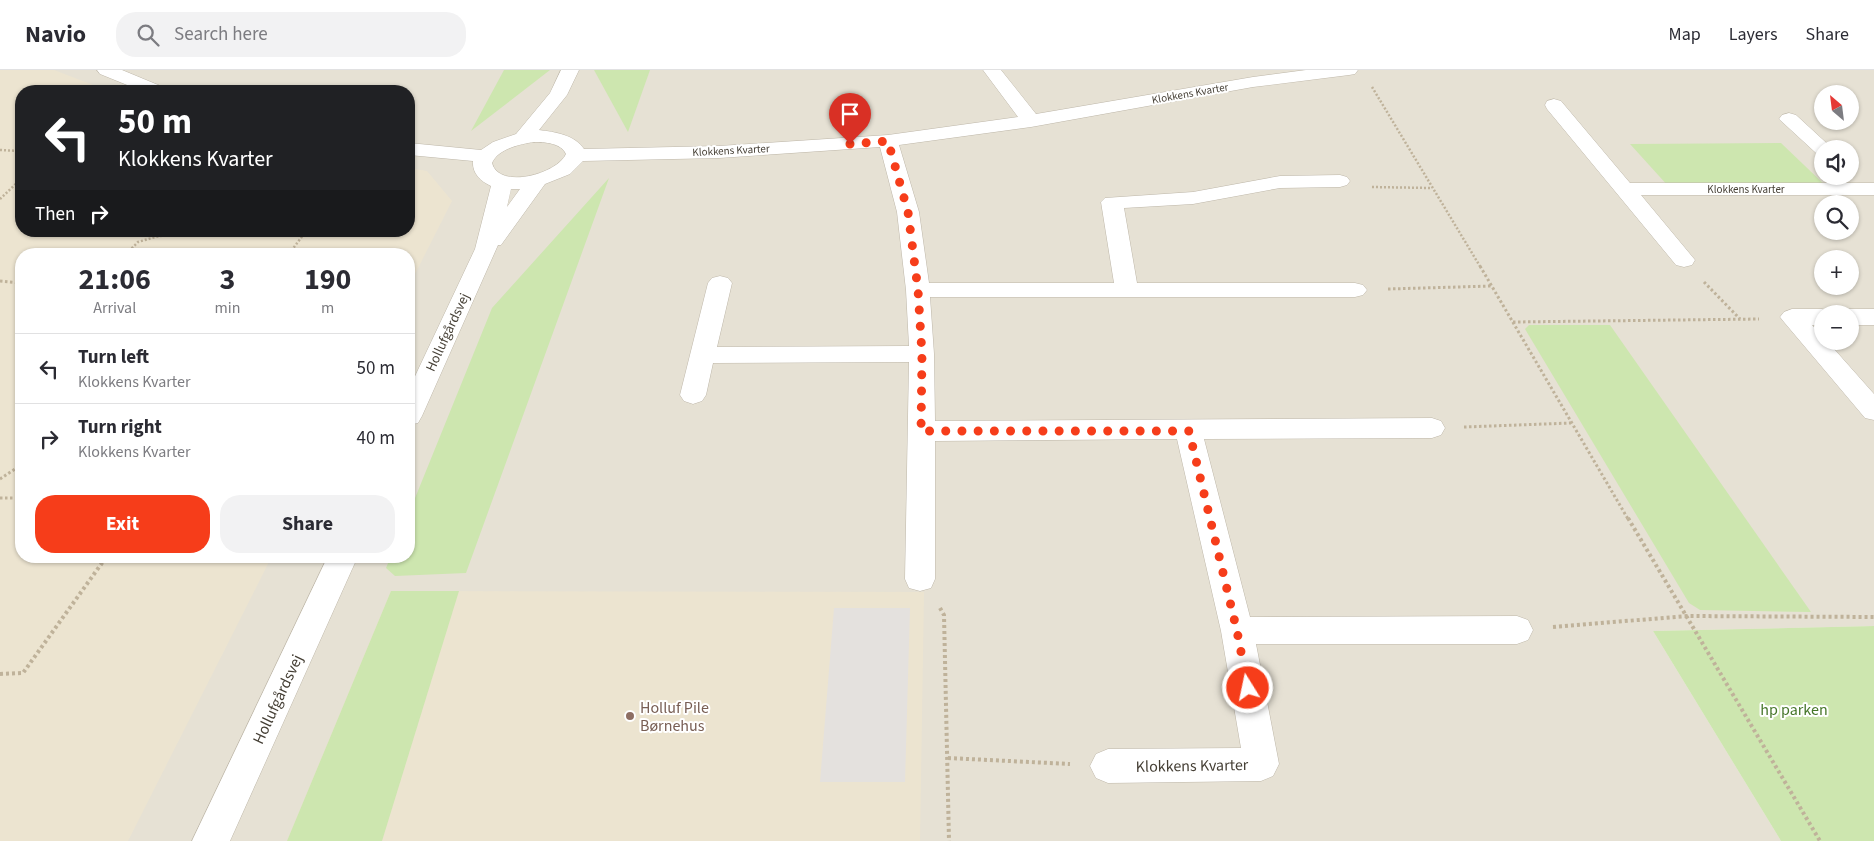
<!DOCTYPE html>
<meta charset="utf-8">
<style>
:root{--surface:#fff;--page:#f2f2f3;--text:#2b2b33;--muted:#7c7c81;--line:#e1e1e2;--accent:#f63d1a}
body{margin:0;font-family:"Source Sans 3",sans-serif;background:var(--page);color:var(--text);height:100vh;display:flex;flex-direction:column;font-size:19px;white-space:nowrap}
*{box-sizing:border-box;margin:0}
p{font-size:16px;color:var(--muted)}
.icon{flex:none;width:28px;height:28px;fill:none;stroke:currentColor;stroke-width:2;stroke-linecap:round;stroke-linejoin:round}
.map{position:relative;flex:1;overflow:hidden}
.details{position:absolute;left:15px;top:178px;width:400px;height:315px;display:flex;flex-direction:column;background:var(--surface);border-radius:20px;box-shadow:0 1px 4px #0004}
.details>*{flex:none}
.guide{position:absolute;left:15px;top:15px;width:400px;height:152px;border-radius:20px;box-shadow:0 1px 4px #0004;background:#202124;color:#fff;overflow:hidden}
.needle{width:32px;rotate:332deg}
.buttons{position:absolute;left:1814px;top:15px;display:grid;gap:10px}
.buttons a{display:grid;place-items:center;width:45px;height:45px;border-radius:50%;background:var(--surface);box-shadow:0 1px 4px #0004;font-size:25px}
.pin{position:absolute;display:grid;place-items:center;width:42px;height:42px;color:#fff;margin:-51px -21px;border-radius:50% 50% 50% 0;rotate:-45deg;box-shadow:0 0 5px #0007}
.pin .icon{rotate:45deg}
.me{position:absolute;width:55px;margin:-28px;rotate:350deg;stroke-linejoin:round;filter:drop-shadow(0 0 4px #0008)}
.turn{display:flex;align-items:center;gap:18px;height:105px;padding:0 20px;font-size:22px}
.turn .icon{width:65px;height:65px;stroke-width:2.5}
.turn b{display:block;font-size:35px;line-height:42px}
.then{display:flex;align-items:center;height:48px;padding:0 20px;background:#0003;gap:10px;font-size:19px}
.eta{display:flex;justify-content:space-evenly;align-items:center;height:85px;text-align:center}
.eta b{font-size:30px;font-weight:700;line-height:35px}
.action{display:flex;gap:10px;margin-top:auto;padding:10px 20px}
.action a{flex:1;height:58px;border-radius:20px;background:var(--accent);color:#fff;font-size:20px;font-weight:700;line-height:58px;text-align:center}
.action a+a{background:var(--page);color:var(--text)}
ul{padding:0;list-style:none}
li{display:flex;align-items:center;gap:15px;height:70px;padding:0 20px;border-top:1px solid var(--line)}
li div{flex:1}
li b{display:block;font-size:19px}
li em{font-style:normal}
header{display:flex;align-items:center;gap:30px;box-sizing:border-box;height:70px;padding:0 25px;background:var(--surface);border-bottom:1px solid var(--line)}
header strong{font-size:24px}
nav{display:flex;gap:28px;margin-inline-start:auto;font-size:18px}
.search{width:350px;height:45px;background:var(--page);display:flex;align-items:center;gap:12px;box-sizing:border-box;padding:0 18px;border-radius:20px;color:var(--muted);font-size:19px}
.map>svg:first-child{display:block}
.residential{fill:#e6e1d4;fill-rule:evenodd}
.education{fill:#ece4d0}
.green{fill:#cde6af}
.parking{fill:#e4e1de}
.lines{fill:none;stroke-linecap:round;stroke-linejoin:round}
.minor-casing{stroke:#beb7a9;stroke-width:1}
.path-far2{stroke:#bfb29a;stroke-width:2.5;stroke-dasharray:2 2;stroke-linecap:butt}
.path-far1{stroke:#bfb29a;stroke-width:3;stroke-dasharray:2.5 2.5;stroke-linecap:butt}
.path{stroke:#bfb29a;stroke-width:4;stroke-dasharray:3 3;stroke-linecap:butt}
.minor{fill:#fff;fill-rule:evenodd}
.route{stroke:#f63d1a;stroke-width:9;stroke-dasharray:0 16.2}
.education-dot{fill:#8d6e63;stroke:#fff;stroke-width:2}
.labels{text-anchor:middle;stroke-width:4;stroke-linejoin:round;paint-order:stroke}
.far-street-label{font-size:11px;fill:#453f35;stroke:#fff}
.street-label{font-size:14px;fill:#453f35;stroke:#fff}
.near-street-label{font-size:16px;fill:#453f35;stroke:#fff}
.near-education-label{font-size:16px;fill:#785e54;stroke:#fff;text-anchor:start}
.near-park-label{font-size:16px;fill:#46762a;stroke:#fff}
</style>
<header>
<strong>Navio</strong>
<div class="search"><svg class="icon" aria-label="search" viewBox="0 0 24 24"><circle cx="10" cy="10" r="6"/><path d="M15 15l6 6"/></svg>Search here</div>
<nav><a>Map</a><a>Layers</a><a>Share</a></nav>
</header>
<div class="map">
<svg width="1874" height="771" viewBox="0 0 1874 771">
<rect width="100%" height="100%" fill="#f3efe6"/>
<path class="residential" d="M0 0H1874V556L1653 561 1781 771H0ZM21 21H409V161H21ZM1822 24H1850V51H1822ZM1822 79H1850V106H1822ZM1822 134H1850V161H1822ZM21 184H409V486H21ZM1822 189H1850V216H1822ZM1822 244H1850V271H1822Z"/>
<g class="education">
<polygon points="0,0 54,0 109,21 21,21 21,161 409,161 409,98 427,101 452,131 409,216 409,184 21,184 21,486 272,486 128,771 0,771"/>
<polygon points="391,521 924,522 920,771 287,771"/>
</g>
<g class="green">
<polygon points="504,0 550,0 471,61"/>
<polygon points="594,0 650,0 628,62"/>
<polygon points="1781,73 1827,117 1669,117 1630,74"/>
<polygon points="609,108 466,503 395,506 386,498 391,486 409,486 409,443 492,238"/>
<polygon points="1529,255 1610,255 1811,542 1700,540 1689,533 1525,259"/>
<polygon points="391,521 459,521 382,771 287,771"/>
<polygon points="1874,556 1874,771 1781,771 1653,561"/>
</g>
<polygon class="parking" points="834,538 910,538 905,712 820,712"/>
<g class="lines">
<defs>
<g id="minor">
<polygon points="97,0 122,0 163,17 166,21 142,21 100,4"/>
<path d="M561 0H579L567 25 539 60C555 62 575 65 584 79L719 76 888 65 1018 47 983 0H1001L1036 44 1253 7 1306 0H1358L1355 4 1349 5 1253 17 1031 57 899 75 919 142 929 213H1114L1101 132 1105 128 1193 122 1280 106 1340 105 1347 107 1350 111 1347 115 1340 117 1280 118 1193 134 1124 138 1137 213H1355L1363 215 1367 220 1363 225 1355 227H930L934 284 935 351 1432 348 1441 351 1445 358 1441 365 1432 368 1204 369 1250 547 1517 546 1528 550 1533 560 1528 570 1517 574H1256L1279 694 1273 706 1261 711 1108 713 1096 708 1090 696 1096 684 1108 679 1241 678 1221 561 1177 369 935 371V509L931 518 920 521 909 518 905 509 909 292 713 293 706 325 702 331 693 334 684 331 680 325 708 213 712 208 720 206 728 208 732 213 717 277 909 276 906 220 897 142 880 77 719 88 583 91 570 104 545 114 501 175H498L422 346 418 353 409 355V319L475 179 491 116C480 111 472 103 473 91L409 85V73L481 80 493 72 516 64 550 23ZM534 72C545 72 561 73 566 84 557 104 499 120 492 93 498 79 520 74 534 72ZM511 119H520L507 137Z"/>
<polygon points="1554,29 1561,31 1630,113 1874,113 1874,125 1641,125 1695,190 1692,195 1684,197 1676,195 1547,39 1545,35 1547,31"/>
<polygon points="1789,43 1796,45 1833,79 1822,79 1822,85 1816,83 1779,49 1782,45"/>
<polygon points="1792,239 1822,239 1830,242 1832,244 1822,244 1822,255 1812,255 1822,266 1822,271 1827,271 1874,324 1874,350 1865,348 1784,252 1780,247 1784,242"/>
<polygon points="1850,239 1874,239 1874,255 1850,255 1850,244 1840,244"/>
<polygon points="328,486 358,486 230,771 192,771"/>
</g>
</defs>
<use href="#minor" class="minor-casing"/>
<g class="path-far2">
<polyline points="1372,17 1481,198"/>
<polyline points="0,80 21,81"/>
<polyline points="1372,117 1430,118"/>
<polyline points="0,129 21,109"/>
<polyline points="126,184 138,172 159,166 279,161"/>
<polyline points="289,184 306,161"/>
</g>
<g class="path-far1">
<polyline points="1480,196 1628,449"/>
<polyline points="0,211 21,213"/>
<polyline points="1704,212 1740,249"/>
<polyline points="1388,219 1492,216"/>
<polyline points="1513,252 1759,249"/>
<polyline points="1464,357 1571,353"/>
<polyline points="0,409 21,395"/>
<polyline points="0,428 21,428"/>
</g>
<g class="path">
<polyline points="1628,448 1820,771"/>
<polyline points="940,538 944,545 949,771"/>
<polyline points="1553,557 1687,546 1874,547"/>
<polyline points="0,604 23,603 107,486"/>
<polyline points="948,688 1070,694"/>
</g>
<use href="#minor" class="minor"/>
</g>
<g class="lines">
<polyline class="route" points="850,74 888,71 908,142 918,220 922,284 921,361 1189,361 1237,561 1248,618"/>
</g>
<circle class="education-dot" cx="630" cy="646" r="5"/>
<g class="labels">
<g class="far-street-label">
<text transform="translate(1190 23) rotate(-10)" y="4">Klokkens Kvarter</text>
<text transform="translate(731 80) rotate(-3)" y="4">Klokkens Kvarter</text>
<text x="1746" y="123">Klokkens Kvarter</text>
</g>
<g class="street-label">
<text transform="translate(447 262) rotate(-65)" y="5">Hollufgårdsvej</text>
</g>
<g class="near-street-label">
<text transform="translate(277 629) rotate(-65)" y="6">Hollufgårdsvej</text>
<text transform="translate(1192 695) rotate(-1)" y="6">Klokkens Kvarter</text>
</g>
<g class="near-education-label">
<text x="640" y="643">Holluf Pile<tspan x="640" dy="18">Børnehus</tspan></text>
</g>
<g class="near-park-label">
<text x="1794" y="645">hp parken</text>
</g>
</g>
</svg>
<div class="buttons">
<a><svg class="needle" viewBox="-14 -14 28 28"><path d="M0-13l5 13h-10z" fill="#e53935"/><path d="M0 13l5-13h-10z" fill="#7c7c81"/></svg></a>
<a><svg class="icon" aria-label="sound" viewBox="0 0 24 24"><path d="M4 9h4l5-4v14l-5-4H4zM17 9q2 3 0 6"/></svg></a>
<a><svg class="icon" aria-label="search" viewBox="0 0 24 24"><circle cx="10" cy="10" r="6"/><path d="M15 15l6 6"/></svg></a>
<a>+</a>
<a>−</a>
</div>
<div class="pin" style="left:850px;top:74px;background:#d93025"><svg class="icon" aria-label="arrive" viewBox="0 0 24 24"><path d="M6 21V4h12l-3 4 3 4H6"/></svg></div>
<svg class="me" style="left:1248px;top:618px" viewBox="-20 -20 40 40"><circle r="17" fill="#f63d1a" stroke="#fff" stroke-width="3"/><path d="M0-11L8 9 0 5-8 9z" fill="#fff"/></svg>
<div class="guide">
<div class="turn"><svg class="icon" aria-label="left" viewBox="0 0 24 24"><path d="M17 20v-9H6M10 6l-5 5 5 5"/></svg><div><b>50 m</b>Klokkens Kvarter</div></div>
<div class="then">Then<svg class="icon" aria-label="right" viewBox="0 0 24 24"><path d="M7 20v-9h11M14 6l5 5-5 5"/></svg></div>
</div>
<section class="details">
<div class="eta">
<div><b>21:06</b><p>Arrival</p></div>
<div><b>3</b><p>min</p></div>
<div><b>190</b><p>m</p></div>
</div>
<ul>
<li><svg class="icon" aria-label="left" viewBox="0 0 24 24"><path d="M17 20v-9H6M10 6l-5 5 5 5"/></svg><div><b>Turn left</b><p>Klokkens Kvarter</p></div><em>50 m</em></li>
<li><svg class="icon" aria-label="right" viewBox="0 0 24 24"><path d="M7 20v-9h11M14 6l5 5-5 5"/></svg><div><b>Turn right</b><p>Klokkens Kvarter</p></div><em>40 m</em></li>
</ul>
<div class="action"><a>Exit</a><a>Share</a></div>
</section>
</div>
